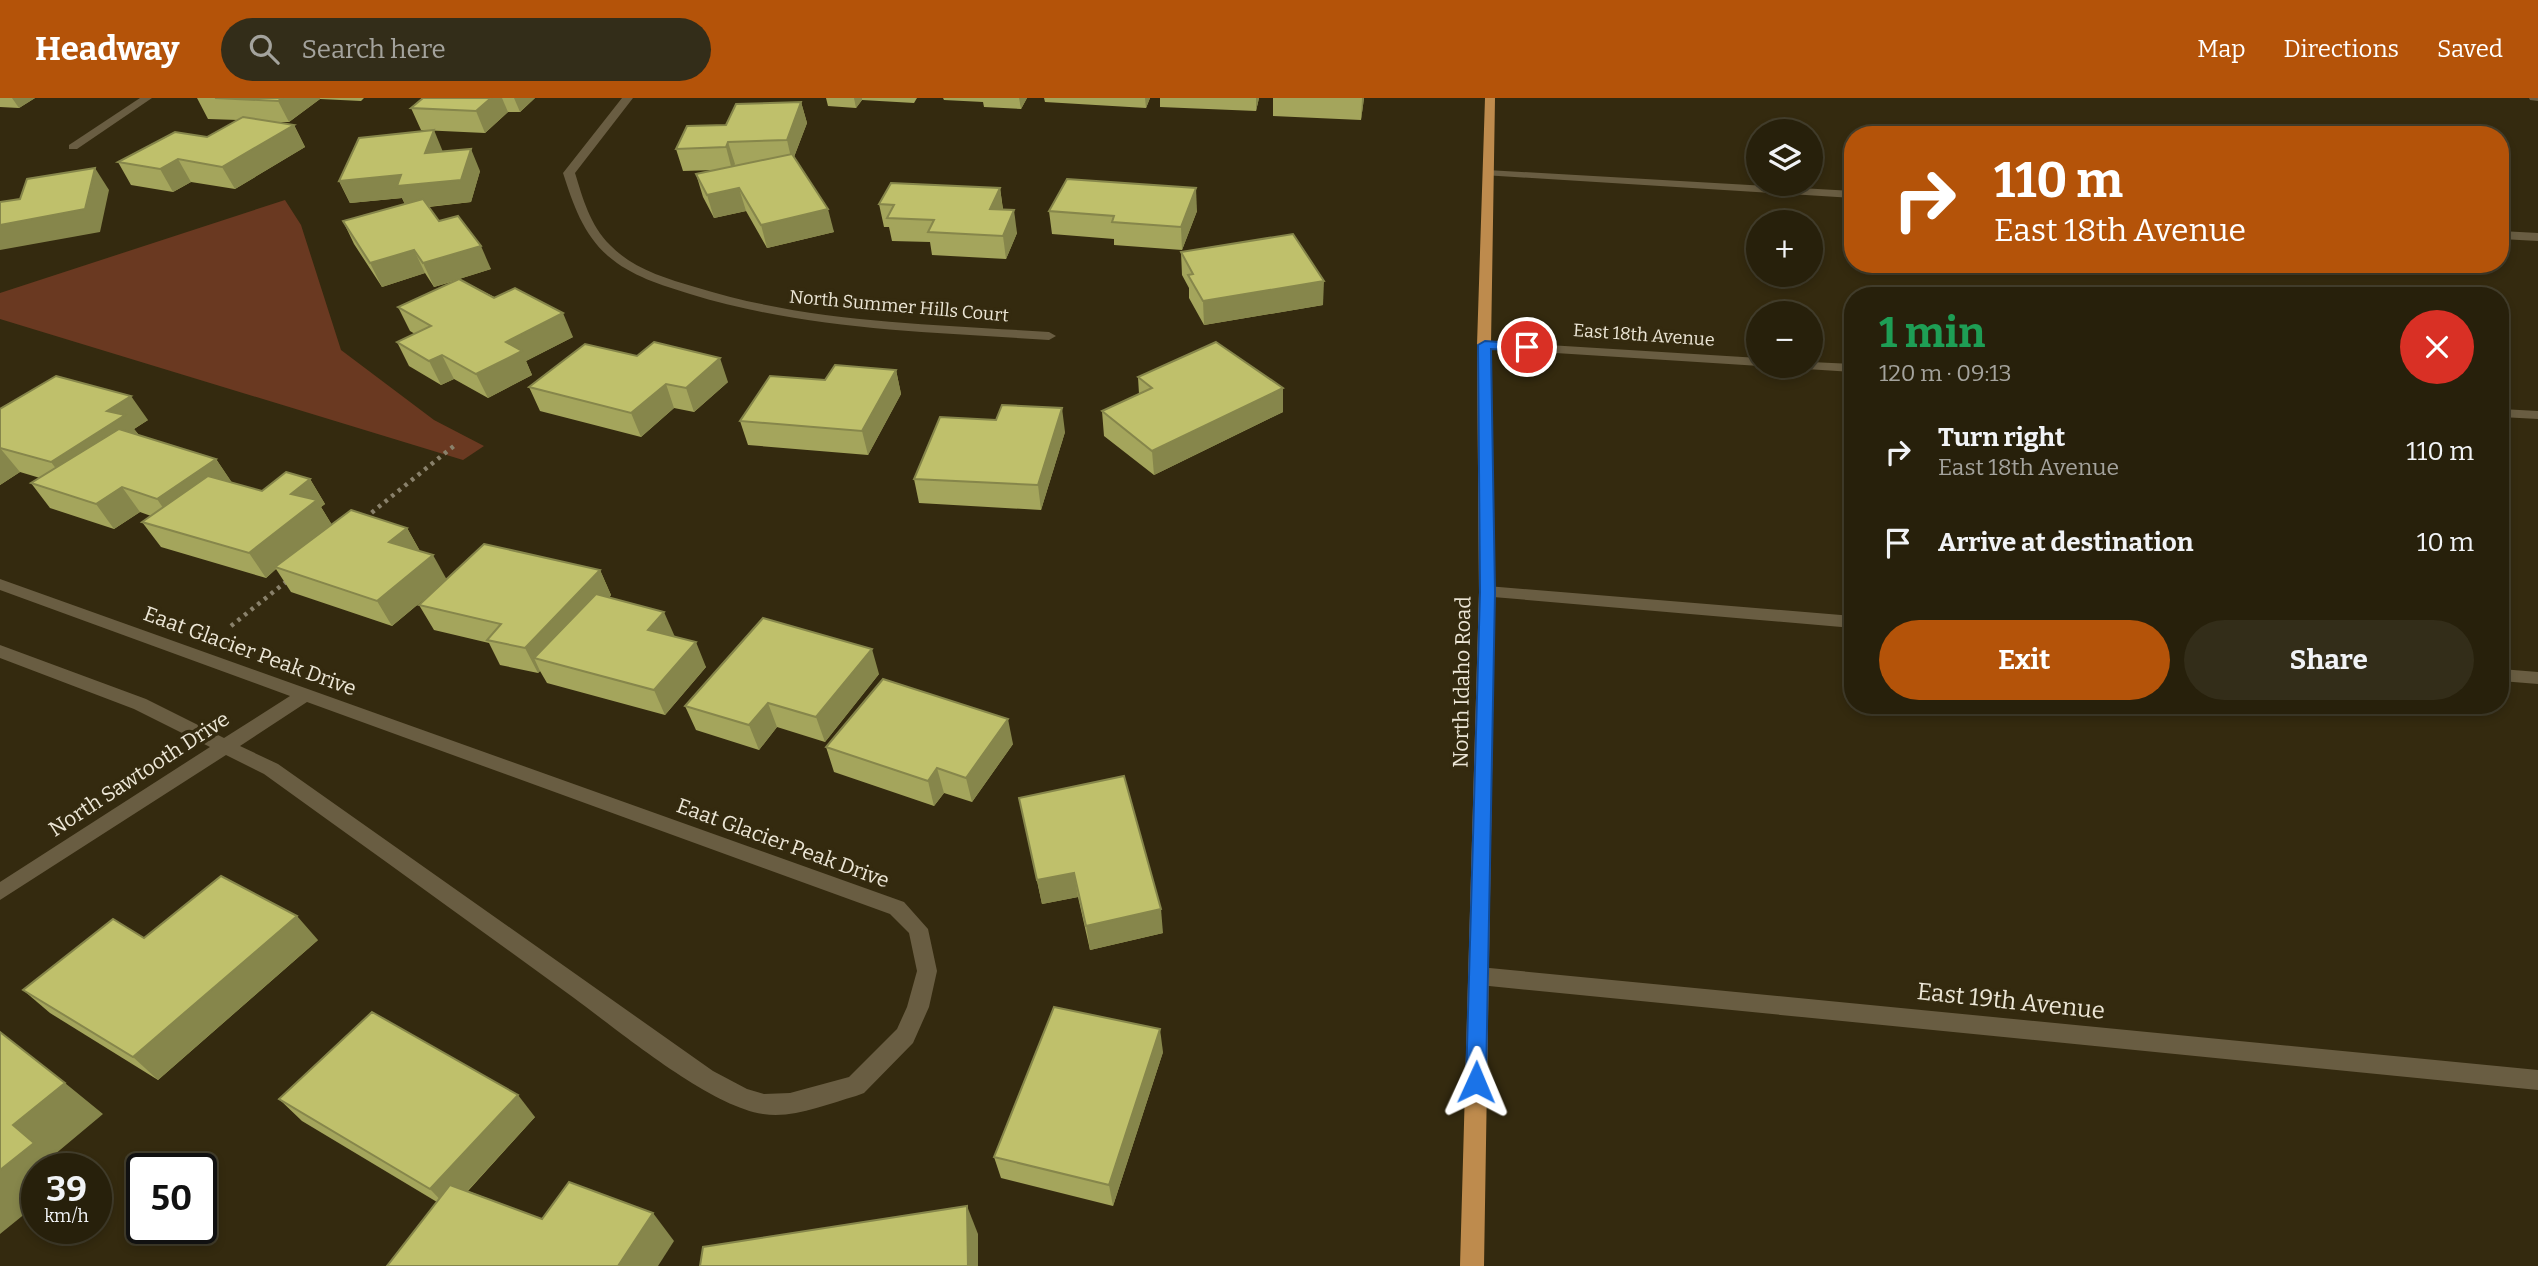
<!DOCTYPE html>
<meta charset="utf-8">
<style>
:root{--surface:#27200b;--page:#332d19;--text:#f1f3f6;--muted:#a4a39d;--line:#433e2c;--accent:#b45309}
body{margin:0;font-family:Bitter,serif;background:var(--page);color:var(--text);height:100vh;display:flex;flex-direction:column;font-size:26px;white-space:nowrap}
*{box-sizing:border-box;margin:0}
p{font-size:23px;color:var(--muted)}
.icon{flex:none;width:38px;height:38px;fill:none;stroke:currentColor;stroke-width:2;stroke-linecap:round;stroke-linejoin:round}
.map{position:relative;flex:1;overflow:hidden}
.sheet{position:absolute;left:1844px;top:189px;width:665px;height:427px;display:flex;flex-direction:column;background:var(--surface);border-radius:28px;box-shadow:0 4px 10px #0003,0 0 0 2px var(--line)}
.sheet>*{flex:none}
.top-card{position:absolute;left:1844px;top:28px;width:665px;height:147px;border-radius:28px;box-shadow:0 4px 10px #0003,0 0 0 2px var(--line);background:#b45309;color:#fff;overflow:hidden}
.buttons{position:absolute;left:1746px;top:21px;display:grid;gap:14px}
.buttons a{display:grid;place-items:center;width:77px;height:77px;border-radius:50%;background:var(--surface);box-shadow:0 4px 10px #0003,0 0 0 2px var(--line);font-size:35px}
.speed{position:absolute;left:21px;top:1055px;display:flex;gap:14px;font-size:35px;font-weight:700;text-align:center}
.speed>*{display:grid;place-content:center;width:91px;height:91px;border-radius:50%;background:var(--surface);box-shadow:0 4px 10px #0003,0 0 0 2px var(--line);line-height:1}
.speed small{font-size:18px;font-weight:400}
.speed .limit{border:4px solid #111;border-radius:10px;background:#fff;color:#111}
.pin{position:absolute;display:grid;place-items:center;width:60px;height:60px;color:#fff;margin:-30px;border:4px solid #fff;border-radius:50%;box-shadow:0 2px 7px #0007}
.me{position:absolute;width:77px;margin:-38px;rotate:1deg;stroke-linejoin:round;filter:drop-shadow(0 0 5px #0008)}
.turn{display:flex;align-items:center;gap:24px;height:147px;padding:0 35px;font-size:32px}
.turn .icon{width:91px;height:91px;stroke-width:2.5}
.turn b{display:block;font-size:49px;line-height:60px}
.round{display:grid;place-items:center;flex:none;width:74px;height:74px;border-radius:37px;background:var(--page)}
.headline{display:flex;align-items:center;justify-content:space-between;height:119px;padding:0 35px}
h1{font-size:42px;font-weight:700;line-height:52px;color:#1e9e55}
.primary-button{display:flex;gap:14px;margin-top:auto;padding:14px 35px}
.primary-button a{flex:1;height:80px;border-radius:42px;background:var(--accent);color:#fff;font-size:28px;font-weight:700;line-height:80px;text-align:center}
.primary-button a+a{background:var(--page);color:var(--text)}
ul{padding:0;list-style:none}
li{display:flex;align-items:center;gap:21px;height:91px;padding:0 35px}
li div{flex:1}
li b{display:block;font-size:26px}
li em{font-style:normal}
header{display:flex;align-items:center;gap:42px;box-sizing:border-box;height:98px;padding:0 35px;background:var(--accent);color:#fff}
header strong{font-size:33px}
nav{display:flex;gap:38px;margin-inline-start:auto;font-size:24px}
.search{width:490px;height:63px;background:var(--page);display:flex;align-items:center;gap:18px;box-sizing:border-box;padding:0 24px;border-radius:38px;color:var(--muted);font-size:26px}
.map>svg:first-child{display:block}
.green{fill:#6a3921}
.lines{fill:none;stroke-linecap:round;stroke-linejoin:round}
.path{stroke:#89816b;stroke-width:4.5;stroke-dasharray:3.5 5;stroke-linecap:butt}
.minor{fill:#695d42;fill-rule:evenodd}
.major{fill:#be8b4d;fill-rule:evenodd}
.wall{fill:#a4a55c}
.shaded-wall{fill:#86864b}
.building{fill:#bfc06b;stroke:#86864b;stroke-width:2}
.route{fill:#1a73e8;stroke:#114b97;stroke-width:2}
.labels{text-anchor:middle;stroke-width:7;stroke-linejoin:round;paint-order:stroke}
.far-street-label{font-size:18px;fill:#ece6d6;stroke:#342a0f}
.street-label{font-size:21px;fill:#ece6d6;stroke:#342a0f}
.near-street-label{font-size:24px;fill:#ece6d6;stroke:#342a0f}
</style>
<header>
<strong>Headway</strong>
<div class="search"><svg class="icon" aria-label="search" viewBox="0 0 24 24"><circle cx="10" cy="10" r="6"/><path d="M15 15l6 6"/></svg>Search here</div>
<nav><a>Map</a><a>Directions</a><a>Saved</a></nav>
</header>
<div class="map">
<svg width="2538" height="1168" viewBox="0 0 2538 1168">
<rect width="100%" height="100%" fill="#342a0f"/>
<polygon class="green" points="285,102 301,127 341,252 434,322 484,348 463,362 0,221 0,195"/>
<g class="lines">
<g class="path">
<polyline points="365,420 455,347"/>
<polyline points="231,528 287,483"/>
</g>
<g class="minor">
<polygon points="140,0 152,0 77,51 69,51 69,47"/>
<path d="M622 0H633L575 75C583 101 590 127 610 147 632 170 664 180 695 189 810 225 930 226 1049 234L1056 238 1049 242C928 234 807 232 690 196 661 187 631 178 608 158 583 136 573 106 563 75Z"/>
<polygon points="2529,0 2538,0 2538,3 2530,2"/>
<polygon points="1487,72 1853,93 1853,100 1483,77 1483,73"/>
<polygon points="2501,133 2538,135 2538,143 2501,141"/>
<polygon points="1484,243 1759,260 1760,268 1479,250 1479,244"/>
<polygon points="1811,264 1853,266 1853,274 1806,271 1804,268 1811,268"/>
<polygon points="2501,311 2538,313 2538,321 2501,319"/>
<path d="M0 481 904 804 928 831 937 873 929 909 913 945 864 995 856 998C827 1006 793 1021 763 1016 709 1008 619 933 574 900 471 825 368 751 264 676L226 657 0 802V784L210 649 134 611 0 560V547L146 601 224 640 290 598 0 492ZM307 604 890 816 909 835 917 873 907 909 897 931 849 979 790 995 764 996 747 991 713 973 278 666 240 648Z"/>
<polygon points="1487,488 1853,518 1853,530 1481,498 1479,494 1481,490"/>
<polygon points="2501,571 2538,574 2538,586 2501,583"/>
<polygon points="1479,869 2538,972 2538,992 1479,887 1472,884 1469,878 1472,872"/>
</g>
<polygon class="major" points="1485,0 1495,0 1491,247 1495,494 1484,1168 1460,1168 1479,494 1477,247"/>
</g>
<g class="wall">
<polygon points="0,0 35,0 19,10 0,9"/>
<polygon points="197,0 364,0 361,3 320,1 289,24 270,24 294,27 305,49 235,91 191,84 173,94 131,87 118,64 207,39 238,22 208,21"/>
<polygon points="423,0 535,0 520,14 508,14 485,35 421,32 411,10"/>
<polygon points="826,0 917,0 914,5 862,2 856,10 828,8"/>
<polygon points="943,0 1027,0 1021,11 984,9 983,4 944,2"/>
<polygon points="1044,0 1150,0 1146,10 1045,4"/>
<polygon points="1160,0 1259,0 1256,13 1160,9"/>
<polygon points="1273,0 1364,0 1361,22 1273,18"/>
<polygon points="801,4 807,25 794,59 834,134 767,150 746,113 714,120 703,99 696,76 716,72 683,73 676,51 726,27"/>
<polygon points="480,73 471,104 429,109 439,123 491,171 459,181 573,239 526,263 532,277 488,300 454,281 441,287 409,268 397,244 415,236 410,233 398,209 458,182 434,189 425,175 382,189 354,146 343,123 405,106 402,100 350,105 339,83"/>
<polygon points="1000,90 1003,111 1017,135 1006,161 932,157 930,144 892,143 889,129 884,129 879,106"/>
<polygon points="1049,113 1197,113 1182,152 1114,147 1114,141 1052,136"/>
<polygon points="1181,154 1323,207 1204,227 1189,200 1189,190 1182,177"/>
<polygon points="896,272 901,296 868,357 748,347 740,323 825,282"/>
<polygon points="1138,279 1283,314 1154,377 1104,338 1102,313 1139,296"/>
<polygon points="728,284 694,314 674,310 641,339 540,313 529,289"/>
<polygon points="0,311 148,322 134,331 139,337 216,361 232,385 262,393 310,381 325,406 321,409 332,427 407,430 420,453 446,481 600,472 611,497 609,500 675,539 706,569 665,617 547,585 540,573 538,575 500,567 489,545 434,532 419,507 434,493 392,528 291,494 276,471 266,480 161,449 142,424 151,418 140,414 114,431 50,410 31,385 40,380 20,374 0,387"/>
<polygon points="1065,334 1041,412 919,405 914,381"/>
<polygon points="879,576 825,644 777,629 759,652 696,632 685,608"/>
<polygon points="1013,646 972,704 944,695 934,708 834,674 826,649"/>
<polygon points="1019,700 1163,835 1090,852 1078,799 1042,806"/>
<polygon points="318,842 158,982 50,915 23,892"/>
<polygon points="1163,954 1113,1108 1001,1080 994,1059"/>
<polygon points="279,1001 535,1019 468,1093 542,1121 674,1143 437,1104 302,1023"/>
</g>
<g class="shaded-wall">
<polygon points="12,0 35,0 19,10"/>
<polygon points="282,0 320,0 320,1 289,24 278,3"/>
<polygon points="491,0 502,0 508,14 485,35 476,13"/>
<polygon points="514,0 535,0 520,14"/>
<polygon points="854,0 862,0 862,2 856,10"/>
<polygon points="1019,0 1027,0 1021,11"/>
<polygon points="1145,0 1150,0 1146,10"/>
<polygon points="1256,0 1259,0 1256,13"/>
<polygon points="1362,0 1364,0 1361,22"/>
<polygon points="801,4 807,25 792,64 787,42"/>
<polygon points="294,27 305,49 235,91 222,69"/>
<polygon points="434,32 443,54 425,55"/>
<polygon points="728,44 735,66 732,72 726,49"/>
<polygon points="471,51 480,73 471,104 407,111 402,100 350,105 339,83"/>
<polygon points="178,61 191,84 173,94 160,71"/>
<polygon points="95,70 109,92 100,134 0,152 0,127"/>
<polygon points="739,90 746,113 714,120 707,97"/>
<polygon points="1000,90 1003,113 990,111"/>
<polygon points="1196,90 1197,113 1182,152 1181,129"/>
<polygon points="828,111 834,134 767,150 761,127"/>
<polygon points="1014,112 1017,135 1006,161 1003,138"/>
<polygon points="481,148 491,171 434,189 423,165"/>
<polygon points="414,152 425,175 382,189 370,165"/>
<polygon points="1324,183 1323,207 1204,227 1203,203"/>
<polygon points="563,215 573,239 526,263 532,277 488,300 476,276 506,244"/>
<polygon points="442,257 454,281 441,287 429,263"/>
<polygon points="720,260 728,284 694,314 686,290"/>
<polygon points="896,272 901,296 868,357 862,333"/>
<polygon points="666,286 674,310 641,339 631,315"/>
<polygon points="1283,290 1283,314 1154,377 1152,353"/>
<polygon points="131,298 148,322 134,331 142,341 70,389 51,364 107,313"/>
<polygon points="1062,310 1065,334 1041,412 1038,387"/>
<polygon points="0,350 20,374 0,387"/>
<polygon points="216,361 233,386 174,426 157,401"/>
<polygon points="310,381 325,406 321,409 332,427 275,469 276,471 266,480 249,455 291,396"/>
<polygon points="122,389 140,414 114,431 96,406"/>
<polygon points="407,430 421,455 389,444"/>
<polygon points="433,457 447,482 392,528 377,503"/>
<polygon points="600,472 611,497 549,564 534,560 540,573 538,575 525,550"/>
<polygon points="664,514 675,539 648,532"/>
<polygon points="696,544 706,569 665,617 654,592"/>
<polygon points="872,551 879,576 825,644 816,619"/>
<polygon points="768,605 777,629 759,652 749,627"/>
<polygon points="1008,621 1013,646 972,704 966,680"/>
<polygon points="937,670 944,695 934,708 928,683"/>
<polygon points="1074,775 1078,799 1042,806 1037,782"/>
<polygon points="1161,811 1163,835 1090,852 1086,828"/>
<polygon points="297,818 318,842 158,982 133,959"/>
<polygon points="1160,931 1163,954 1113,1108 1109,1087"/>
<polygon points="65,985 103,1016 54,1057 69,1071 37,1071 37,1106 0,1136 0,1072 13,1027"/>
<polygon points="518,997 535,1019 450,1112 430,1091"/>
<polygon points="967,1108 978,1136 978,1168 968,1168"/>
<polygon points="653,1115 674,1143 658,1168 618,1168"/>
</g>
<g class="building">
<polygon points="215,0 282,0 278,3"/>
<polygon points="423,0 491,0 476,13 411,10"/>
<polygon points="801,4 787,42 728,44 726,49 676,51 687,28 726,27 736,6"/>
<polygon points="243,19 294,27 222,69 178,61 160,71 118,64 175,34 207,39"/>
<polygon points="434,32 425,55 471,51 461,82 397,88 401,77 339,83 359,40"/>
<polygon points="792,56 828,111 761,127 739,90 707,97 696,76"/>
<polygon points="95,70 85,111 0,127 0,104 20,101 27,81"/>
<polygon points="1067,81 1196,90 1181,129 1112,124 1114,118 1049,113"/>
<polygon points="891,85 1000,90 990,111 1014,112 1003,138 928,134 934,122 887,120 894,107 879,106"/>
<polygon points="423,101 439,123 458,118 481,148 423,165 414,152 370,165 343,123"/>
<polygon points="1293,136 1324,183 1203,203 1188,177 1193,176 1181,154"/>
<polygon points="459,181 494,200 515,190 563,215 506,244 522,253 476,276 442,257 429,263 397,244 431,228 398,209"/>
<polygon points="654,244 720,260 686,290 666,286 631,315 529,289 585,246 637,258"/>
<polygon points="1216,244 1283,290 1152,353 1102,313 1152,290 1138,279"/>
<polygon points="835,267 896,272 862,333 740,323 770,278 825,282"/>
<polygon points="56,278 131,298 107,313 125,317 51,364 0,350 0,311"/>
<polygon points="1002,307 1062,310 1038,387 914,381 940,319 996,322"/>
<polygon points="119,331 216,361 157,401 122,389 96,406 31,385"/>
<polygon points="286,374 310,381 291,396 317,402 249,455 142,424 208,378 262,393"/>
<polygon points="351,412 407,430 389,444 433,457 377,503 275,469"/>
<polygon points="484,446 600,472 525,550 487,542 501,526 419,507"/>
<polygon points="596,496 664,514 648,532 696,544 654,592 534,560"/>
<polygon points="763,520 872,551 816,619 768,605 749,627 685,608"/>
<polygon points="883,581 1008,621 966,680 937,670 928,683 826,649"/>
<polygon points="1124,678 1161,811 1086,828 1074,775 1037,782 1019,700"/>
<polygon points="221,778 297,818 133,959 23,892 113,821 144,840"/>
<polygon points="1054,909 1160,931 1109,1087 994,1059"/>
<polygon points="372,914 518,997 430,1091 279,1001"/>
<polygon points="0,934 65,985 13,1027 34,1045 0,1072"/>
<polygon points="569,1084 653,1115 618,1168 387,1168 450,1087 542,1121"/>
<polygon points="967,1108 968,1168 700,1168 703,1149"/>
</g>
<polygon class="route" points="1485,243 1527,246 1533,249 1527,253 1491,251 1495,494 1486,984 1483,990 1476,993 1469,990 1466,984 1480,494 1478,247"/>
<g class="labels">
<g class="far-street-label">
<text transform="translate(899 208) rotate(5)" y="6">North Summer Hills Court</text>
<text transform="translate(1644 237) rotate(4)" y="6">East 18th Avenue</text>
</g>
<g class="street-label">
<text transform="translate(250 553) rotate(20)" y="7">Eaat Glacier Peak Drive</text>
<text transform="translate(1462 584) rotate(-89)" y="7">North Idaho Road</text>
<text transform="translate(139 676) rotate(-33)" y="7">North Sawtooth Drive</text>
<text transform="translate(783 745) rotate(20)" y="7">Eaat Glacier Peak Drive</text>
</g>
<g class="near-street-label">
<text transform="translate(2011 903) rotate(6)" y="8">East 19th Avenue</text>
</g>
</g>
</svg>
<div class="buttons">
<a><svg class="icon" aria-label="layers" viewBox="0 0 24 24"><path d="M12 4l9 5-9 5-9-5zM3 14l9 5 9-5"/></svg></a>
<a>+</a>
<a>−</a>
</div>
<div class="speed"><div>39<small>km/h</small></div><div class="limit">50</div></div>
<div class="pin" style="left:1527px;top:249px;background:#d93025"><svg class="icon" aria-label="arrive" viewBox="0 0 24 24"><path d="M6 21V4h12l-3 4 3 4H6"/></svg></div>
<svg class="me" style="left:1476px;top:984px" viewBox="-20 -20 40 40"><path d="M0-17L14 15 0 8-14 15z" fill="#1a73e8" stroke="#fff" stroke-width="4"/></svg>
<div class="top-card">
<div class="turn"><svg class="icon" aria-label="right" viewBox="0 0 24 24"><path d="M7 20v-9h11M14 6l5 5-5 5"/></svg><div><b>110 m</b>East 18th Avenue</div></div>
</div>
<section class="sheet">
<div class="headline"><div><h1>1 min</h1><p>120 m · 09:13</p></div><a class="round" style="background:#d93025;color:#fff"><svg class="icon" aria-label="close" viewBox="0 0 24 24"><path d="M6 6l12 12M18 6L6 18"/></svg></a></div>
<ul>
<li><svg class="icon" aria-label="right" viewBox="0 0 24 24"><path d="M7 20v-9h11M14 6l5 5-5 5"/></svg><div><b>Turn right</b><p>East 18th Avenue</p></div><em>110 m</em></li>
<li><svg class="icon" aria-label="arrive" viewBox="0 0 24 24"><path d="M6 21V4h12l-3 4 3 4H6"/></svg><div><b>Arrive at destination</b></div><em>10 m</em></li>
</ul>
<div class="primary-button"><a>Exit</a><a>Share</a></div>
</section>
</div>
